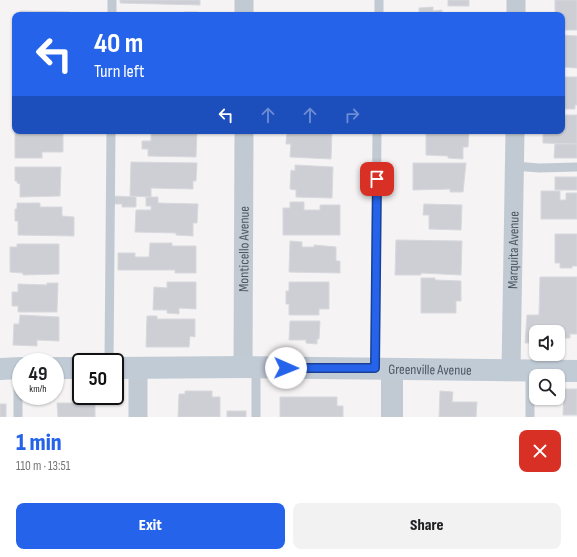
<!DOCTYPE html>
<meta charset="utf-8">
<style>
:root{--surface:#fff;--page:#f2f2f2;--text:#202124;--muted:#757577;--accent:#2563eb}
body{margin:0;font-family:"Sofia Sans Condensed",sans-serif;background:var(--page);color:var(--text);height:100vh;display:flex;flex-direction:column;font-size:15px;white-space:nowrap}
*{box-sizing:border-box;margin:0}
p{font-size:13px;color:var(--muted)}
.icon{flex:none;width:22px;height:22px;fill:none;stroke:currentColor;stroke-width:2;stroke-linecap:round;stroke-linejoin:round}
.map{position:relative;height:417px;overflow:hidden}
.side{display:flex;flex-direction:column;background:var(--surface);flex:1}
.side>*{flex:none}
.banner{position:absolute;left:12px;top:12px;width:553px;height:122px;border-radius:8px;box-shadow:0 1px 3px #0004;background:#2563eb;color:#fff;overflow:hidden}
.controls{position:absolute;left:529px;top:325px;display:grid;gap:8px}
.controls a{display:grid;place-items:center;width:36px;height:36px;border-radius:8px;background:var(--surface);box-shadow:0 1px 3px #0004;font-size:20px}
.speed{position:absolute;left:12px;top:353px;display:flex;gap:8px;font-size:20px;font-weight:700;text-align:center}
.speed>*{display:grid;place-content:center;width:52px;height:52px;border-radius:50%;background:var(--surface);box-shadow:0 1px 3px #0004;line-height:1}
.speed small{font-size:10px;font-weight:400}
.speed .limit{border:2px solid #111;border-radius:6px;background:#fff;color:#111}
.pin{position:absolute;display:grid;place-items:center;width:34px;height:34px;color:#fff;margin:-17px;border-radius:8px;box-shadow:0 2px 6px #0006}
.me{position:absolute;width:44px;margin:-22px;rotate:91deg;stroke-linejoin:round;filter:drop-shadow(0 0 3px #0008)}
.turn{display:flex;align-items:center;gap:14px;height:84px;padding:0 16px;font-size:18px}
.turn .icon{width:52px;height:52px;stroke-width:2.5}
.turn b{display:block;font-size:28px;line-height:34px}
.lanes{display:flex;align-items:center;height:38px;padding:0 16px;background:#0003;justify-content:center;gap:20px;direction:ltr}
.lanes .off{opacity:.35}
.round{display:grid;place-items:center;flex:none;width:42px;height:42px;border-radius:8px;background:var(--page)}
.overview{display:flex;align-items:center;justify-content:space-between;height:68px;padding:0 16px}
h1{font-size:24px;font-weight:800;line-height:30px;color:var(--accent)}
.cta{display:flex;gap:8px;margin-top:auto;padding:8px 16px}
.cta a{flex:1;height:46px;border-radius:8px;background:var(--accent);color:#fff;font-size:16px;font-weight:800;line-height:46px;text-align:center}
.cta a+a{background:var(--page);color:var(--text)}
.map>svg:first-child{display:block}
.building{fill:#cdcfd5;stroke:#d7d9de}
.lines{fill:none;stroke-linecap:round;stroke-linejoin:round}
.service{stroke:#c1cad2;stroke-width:9}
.minor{stroke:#c1cad2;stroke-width:19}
.tertiary{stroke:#c1cad2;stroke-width:22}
.secondary{stroke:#c1cbd6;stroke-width:22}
.route-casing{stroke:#184099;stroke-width:10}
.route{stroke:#2563eb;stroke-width:7}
.labels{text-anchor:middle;stroke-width:3;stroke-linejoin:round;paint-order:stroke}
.street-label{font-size:14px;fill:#4a5661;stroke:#fff}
</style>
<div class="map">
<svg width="577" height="417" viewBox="0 0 577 417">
<rect width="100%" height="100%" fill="#f5f3f3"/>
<g class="building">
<polygon points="120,0 200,0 200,5 120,3"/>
<rect x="448" y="0" width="21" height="6"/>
<polygon points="555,0 577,0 577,30 562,30 562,15 555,15"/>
<polygon points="433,7 433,11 442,10 442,15 419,15 419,8"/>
<polygon points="20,11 70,12 70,15 20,15"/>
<rect x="184" y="12" width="14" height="3"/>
<polygon points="562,35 577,36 577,68 562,67"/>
<polygon points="562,77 577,77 577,105 575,105 575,109 562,109"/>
<polygon points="562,115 577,115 577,144 543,143 543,131 562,131"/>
<polygon points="15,131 63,131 63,152 42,152 42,158 15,158"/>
<polygon points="151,131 197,131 196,157 148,156 148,149 142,149 142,141 151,141"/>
<polygon points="287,131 332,131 331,159 290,157 291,144 286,144"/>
<polygon points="426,131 469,131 468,147 463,147 463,159 448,158 448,156 426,155"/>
<polygon points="555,144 577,144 577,158 554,158"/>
<polygon points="131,162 197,163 196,181 193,181 193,189 151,188 151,197 130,196"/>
<polygon points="413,163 466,163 463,192 450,192 450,189 413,190"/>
<polygon points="295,165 333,167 332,198 296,197 296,190 290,189 291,170 295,171"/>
<polygon points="15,167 61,167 60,196 20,197 20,184 17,183 17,181 15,181"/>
<rect x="555" y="177" width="22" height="13"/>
<polygon points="541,191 560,191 560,200 566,200 566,193 577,193 577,219 541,219"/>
<polygon points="112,196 136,197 136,207 122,207 122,204 112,204"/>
<polygon points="146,197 158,197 158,203 198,204 197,223 193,223 193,236 176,235 176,233 135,232 136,210 151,210 151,206 146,206"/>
<polygon points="290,202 304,202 304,210 320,210 320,205 340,205 340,235 283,235 283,208 290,208"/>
<polygon points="17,203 40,203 40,207 62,207 62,216 74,217 74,236 18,235 18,221 15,221 15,209 17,209"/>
<polygon points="424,204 462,205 461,230 429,229 429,215 423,215"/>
<polygon points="555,234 577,234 577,266 572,266 572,268 560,268 560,263 555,263"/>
<polygon points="396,240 462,241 461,275 421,273 421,275 395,275"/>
<polygon points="290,241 302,242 302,247 314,247 314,245 336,247 336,261 340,261 340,273 289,272"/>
<polygon points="150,243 172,243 172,246 196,246 196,273 175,273 175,270 118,270 118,253 135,253 135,257 149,257"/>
<polygon points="17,244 59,244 59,274 23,275 23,273 10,272 10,247 17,247"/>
<polygon points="540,277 577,277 577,334 570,334 570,338 558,338 558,332 536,332 536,343 525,343 527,315 539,315"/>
<polygon points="421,278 435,278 435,280 461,281 461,301 456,301 456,313 421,313"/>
<polygon points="167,282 196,282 196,309 179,308 179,314 167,313 167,310 153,310 154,287 167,288"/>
<polygon points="289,282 329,282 329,309 319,309 319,315 289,315 289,304 286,304 286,291 289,291"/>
<polygon points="47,283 58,283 57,312 18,312 18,306 12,306 12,292 18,292 18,284 47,285"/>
<polygon points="20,315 59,317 59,341 37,340 37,346 13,345 14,324 19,324"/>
<polygon points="147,316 157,316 157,319 195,319 195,337 190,336 189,347 146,347"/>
<polygon points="290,321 320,321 319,339 317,339 317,344 306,343 306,340 289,340"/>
<polygon points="564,389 577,389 577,415 563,415"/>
<polygon points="185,391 212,391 212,397 220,397 220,417 178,417 179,394 185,394"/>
<polygon points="440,391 453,392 452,402 477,402 476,417 439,417"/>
<polygon points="280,397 337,397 337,406 343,406 343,417 280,417"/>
<polygon points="95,400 95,417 58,417 57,403 79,403 79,401"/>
<rect x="0" y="404" width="6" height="13"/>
<rect x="227" y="411" width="19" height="6"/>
</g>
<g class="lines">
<g class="service">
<polyline points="112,15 112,0"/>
<polyline points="379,15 379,0"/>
<polyline points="515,166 539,168 577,167"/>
<polyline points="109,362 111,131"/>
<polyline points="375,369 377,131"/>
<polyline points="530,370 530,417"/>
<polyline points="18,417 18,368"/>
<polyline points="256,417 256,368"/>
</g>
<g class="minor">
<polyline points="244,15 244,0"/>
<polyline points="516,15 516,0"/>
<path id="s1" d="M243 367 244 131"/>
<polyline points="138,368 138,417"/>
<path id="s2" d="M511 370 515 131"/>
</g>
<polyline class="tertiary" points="392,417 392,369"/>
<g class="secondary">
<polyline points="55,368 81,368"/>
<path id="s3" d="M115 368 243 367 577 371"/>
<polyline points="0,369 21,368"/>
</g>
</g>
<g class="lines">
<defs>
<polyline id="route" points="286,368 375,368 377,179"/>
</defs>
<use href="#route" class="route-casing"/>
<use href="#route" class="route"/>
</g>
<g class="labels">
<g class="street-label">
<text dy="5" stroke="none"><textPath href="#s1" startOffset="118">Monticello Avenue</textPath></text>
<text dy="5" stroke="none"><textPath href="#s2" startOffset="120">Marquita Avenue</textPath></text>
<text dy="5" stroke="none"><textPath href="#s3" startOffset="315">Greenville Avenue</textPath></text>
</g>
</g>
</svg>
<div class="controls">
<a><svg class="icon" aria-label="sound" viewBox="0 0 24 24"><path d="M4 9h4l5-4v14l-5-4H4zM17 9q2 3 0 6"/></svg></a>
<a><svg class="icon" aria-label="search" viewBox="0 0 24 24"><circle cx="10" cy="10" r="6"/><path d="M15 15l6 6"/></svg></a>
</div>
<div class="speed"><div>49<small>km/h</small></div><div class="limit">50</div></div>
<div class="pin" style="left:377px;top:179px;background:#d93025"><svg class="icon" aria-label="arrive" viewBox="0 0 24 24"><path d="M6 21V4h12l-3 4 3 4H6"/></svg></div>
<svg class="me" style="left:286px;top:368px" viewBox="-20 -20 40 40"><circle r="19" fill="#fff"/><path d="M0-13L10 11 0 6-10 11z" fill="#2563eb"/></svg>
<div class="banner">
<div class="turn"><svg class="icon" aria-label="left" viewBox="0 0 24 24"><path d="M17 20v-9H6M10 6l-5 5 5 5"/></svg><div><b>40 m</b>Turn left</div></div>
<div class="lanes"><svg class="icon" aria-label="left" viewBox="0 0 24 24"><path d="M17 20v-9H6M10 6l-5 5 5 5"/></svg><svg class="icon off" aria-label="ahead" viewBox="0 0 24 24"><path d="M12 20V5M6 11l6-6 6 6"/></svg><svg class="icon off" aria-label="ahead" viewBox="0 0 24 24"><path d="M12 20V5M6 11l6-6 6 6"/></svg><svg class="icon off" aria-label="right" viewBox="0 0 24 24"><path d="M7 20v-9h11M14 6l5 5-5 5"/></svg></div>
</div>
</div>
<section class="side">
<div class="overview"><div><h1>1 min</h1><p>110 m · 13:51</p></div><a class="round" style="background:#d93025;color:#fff"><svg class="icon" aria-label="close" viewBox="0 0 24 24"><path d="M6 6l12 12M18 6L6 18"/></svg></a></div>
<div class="cta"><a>Exit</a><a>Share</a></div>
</section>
